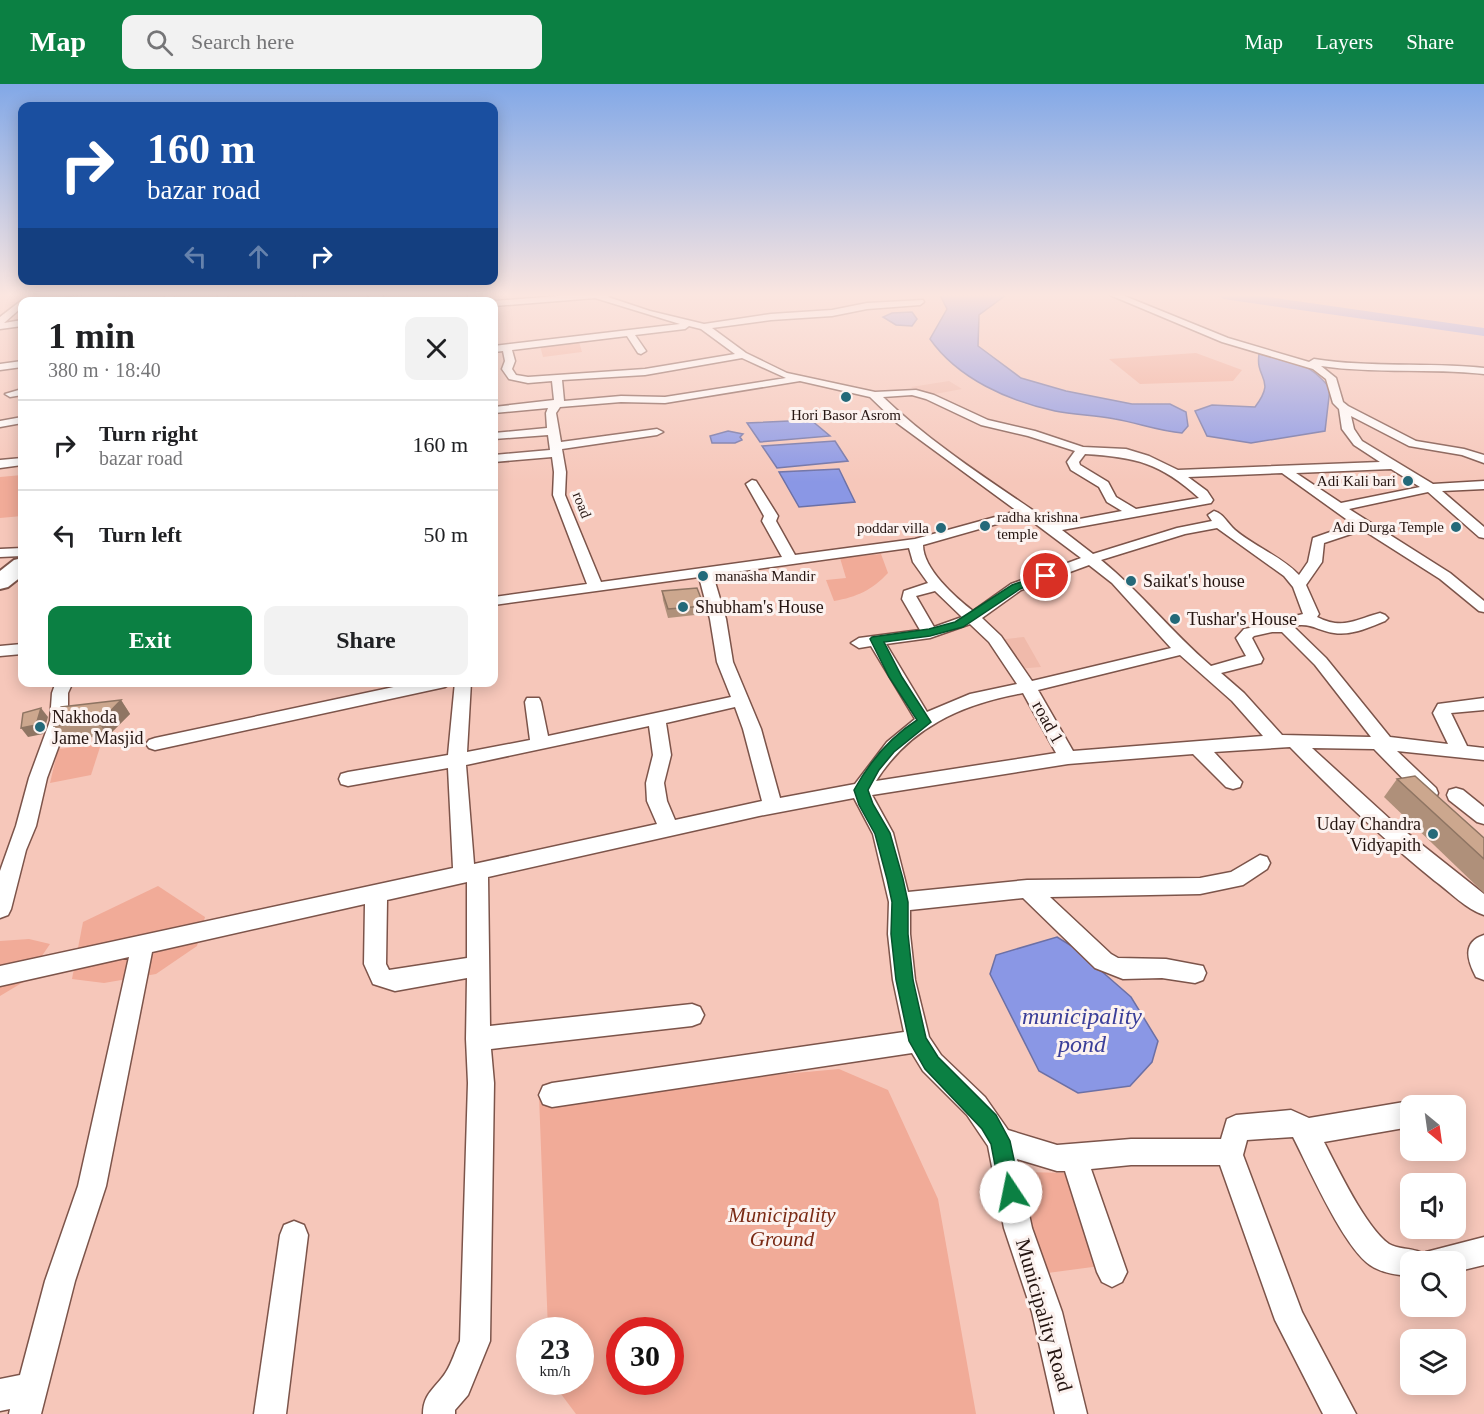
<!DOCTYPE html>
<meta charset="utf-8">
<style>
:root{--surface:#fff;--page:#f2f2f2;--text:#202124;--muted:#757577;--line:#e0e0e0;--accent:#0b8043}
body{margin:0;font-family:"Times New Roman",serif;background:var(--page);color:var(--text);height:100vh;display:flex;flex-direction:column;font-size:22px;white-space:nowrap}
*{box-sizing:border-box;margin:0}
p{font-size:20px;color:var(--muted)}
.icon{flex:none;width:33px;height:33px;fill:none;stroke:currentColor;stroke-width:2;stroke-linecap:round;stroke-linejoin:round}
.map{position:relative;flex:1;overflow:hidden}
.panel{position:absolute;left:18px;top:213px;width:480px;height:390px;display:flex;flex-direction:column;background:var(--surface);border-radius:12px;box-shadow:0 3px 15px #0003}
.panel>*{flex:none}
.top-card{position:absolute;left:18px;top:18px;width:480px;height:183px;border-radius:12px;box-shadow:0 3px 15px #0003;background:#1a4fa0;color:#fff;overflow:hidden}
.needle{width:39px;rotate:151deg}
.fabs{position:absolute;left:1400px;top:1011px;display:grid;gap:12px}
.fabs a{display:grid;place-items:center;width:66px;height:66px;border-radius:12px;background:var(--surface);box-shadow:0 3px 15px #0003;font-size:30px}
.speed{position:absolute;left:516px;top:1233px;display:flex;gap:12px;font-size:30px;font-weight:700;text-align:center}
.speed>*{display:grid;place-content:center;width:78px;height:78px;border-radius:50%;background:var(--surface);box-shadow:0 3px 15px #0003;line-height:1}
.speed small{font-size:15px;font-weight:400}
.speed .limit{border:9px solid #d22;background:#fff;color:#111}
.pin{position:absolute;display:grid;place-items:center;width:51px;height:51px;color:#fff;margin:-26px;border:3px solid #fff;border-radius:50%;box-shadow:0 2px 6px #0007}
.me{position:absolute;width:66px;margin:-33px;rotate:349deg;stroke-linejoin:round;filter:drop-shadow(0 0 4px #0008)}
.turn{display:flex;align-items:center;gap:21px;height:126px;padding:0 30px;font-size:27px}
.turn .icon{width:78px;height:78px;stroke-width:2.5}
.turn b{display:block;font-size:42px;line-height:51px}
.lanes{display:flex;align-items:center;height:57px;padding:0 30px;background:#0003;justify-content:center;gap:30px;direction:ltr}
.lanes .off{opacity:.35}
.round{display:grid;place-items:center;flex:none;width:63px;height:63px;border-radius:12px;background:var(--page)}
.overview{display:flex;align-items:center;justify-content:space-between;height:102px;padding:0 30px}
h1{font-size:36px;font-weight:700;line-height:45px}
.cta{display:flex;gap:12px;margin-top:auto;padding:12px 30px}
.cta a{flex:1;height:69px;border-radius:12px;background:var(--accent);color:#fff;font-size:24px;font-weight:700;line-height:69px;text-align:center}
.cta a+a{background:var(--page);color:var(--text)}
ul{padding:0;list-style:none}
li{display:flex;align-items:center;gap:18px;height:90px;padding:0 30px;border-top:2px solid var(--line)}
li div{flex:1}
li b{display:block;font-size:22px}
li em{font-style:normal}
header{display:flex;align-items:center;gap:36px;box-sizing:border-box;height:84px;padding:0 30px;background:var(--accent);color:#fff}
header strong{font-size:28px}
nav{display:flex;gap:33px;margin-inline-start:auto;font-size:21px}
.search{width:420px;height:54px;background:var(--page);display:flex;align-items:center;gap:15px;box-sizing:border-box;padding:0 21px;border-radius:12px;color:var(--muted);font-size:22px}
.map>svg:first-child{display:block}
.built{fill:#f0baab}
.green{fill:#f1ab98;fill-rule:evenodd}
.water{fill:#8a97e5;stroke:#6c70a5;stroke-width:1.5}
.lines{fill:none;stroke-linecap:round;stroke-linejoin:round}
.river{fill:#8a97e5;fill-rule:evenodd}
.street-casing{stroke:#7c544a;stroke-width:3}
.primary-casing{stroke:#7c544a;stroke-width:4}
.street{fill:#fff;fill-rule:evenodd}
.primary{fill:#fff;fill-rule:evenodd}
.wall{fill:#af907a}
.shaded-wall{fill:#8f7563}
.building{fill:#cca78e;stroke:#8f7563;stroke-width:1.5}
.route{fill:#0b8043;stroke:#07532c;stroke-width:1.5}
.poi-dot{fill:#246979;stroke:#fcf2ef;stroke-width:2}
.labels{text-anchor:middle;stroke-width:6;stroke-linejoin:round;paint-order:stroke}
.far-poi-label{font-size:15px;fill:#251511;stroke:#fcf2ef;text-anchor:end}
.far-street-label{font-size:15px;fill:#251511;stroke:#fcf2ef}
.poi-label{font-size:18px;fill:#251511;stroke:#fcf2ef;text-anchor:start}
.street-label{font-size:18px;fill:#251511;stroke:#fcf2ef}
.near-park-label{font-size:21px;font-style:italic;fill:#7a2a14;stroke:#fcf2ef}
.near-street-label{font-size:21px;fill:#251511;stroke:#fcf2ef}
.near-water-label{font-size:24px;font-style:italic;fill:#3a3e99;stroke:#fcf2ef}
</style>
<header>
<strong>Map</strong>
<div class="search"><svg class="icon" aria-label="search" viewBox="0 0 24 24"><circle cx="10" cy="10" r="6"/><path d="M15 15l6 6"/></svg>Search here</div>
<nav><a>Map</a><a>Layers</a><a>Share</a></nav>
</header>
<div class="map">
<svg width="1484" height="1330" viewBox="0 0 1484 1330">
<rect width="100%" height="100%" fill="#f6c7ba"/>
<g class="built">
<polygon points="949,297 962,305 924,312 911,303"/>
<polygon points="1024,553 1041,583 1015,585 996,556"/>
</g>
<g class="green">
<polygon points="579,258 582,268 543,273 540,262"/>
<polygon points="1196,269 1242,286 1233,297 1140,300 1109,275"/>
<polygon points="22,391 22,432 0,434 0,393"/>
<path d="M881 470 888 489C872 506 857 513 834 517L826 496 846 494 840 474Z"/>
<polygon points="101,660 91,691 50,699 58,665"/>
<polygon points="158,802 205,833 197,862 156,890 104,899 72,895 83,838"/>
<polygon points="29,855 50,860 25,897 0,912 0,857"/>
<path d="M839 985 888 1006 938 1115 976 1330H576L552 1298H580V1246H548L539 1012ZM620 1246H670V1298H620Z"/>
<polygon points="1019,1088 1072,1089 1100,1182 1040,1190"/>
</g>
<g class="water">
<path d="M940 211H1006L979 231 978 262 1021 294 1066 307 1132 320H1170L1186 328 1188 342 1182 349C1159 347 1138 339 1115 335 1095 331 1075 331 1055 327 1009 317 958 295 930 255L947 225Z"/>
<polygon points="912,228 917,235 912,242 896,241 883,233 892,229"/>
<path d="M1259 270C1293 276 1307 277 1330 304L1325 347 1251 359 1207 352 1195 327 1212 321 1255 323C1277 294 1255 296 1259 270Z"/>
<polygon points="811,336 830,352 760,358 747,339"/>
<polygon points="728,347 743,350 740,353 742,356 735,359 712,359 710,352"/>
<polygon points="835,357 848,377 777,384 762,362"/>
<polygon points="839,385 855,418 799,423 779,388"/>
<polygon points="1057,853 1075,864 1131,913 1158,957 1152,978 1130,1002 1078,1009 1039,987 990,890 996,871"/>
</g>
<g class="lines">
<polygon class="river" points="1217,211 1254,211 1484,244 1484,252 1223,215"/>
<defs>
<g id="street">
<polygon points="87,211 129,211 74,218 32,218"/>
<polygon points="166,211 174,211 171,218 162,218"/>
<polygon points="219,211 228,211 224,218 215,218"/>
<rect x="468" y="211" width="8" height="7"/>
<path d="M570 211H611L608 213 650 227 704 240 771 230 832 226 867 219 923 216 924 218 920 221 867 225 832 232 771 236 712 244 746 269 787 289 875 308 916 306 934 311 988 336 1035 347 1083 363 1126 365 1149 372 1178 386 1380 378 1354 361 1342 345 1339 325 1333 319 1326 295 1313 285 1222 258 1110 211H1122L1228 254 1309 278 1314 275C1370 284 1427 278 1484 284V290C1430 284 1375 290 1321 282L1336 294 1343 318 1348 322 1416 357 1464 365 1484 371V379L1462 371 1409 362 1351 332 1354 345 1362 357 1433 400 1484 397V405L1442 407 1484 443V454L1479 453 1428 408 1349 425 1450 489 1484 517V528L1479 527 1440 495 1363 446 1324 459 1322 478 1306 501 1319 530 1317 533C1343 546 1354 536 1380 529L1385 531 1388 534 1385 537C1370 543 1351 552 1334 549 1318 547 1311 538 1293 542L1326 574 1390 653 1448 660 1433 629 1438 620 1484 614V626L1451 629 1467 662 1484 664V676L1397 667 1436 704 1438 709 1436 714 1429 716 1422 714 1374 665 1312 664 1392 737 1484 810V831C1466 825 1450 808 1435 797 1384 756 1336 710 1290 663L1214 668 1242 698 1240 703 1233 705 1226 703 1193 670 1068 680 872 711 893 749 908 808 1027 796 1200 794 1231 788 1260 771 1267 773 1270 779 1267 785 1243 801 1200 810 1050 813 1111 870 1118 874 1166 875 1203 882 1206 889 1203 896 1195 899 1162 894 1123 895 1095 884 1023 814 910 826V850L915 896 929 953 941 971 985 1013 1008 1046 1057 1061 1131 1055H1221L1227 1035 1236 1031 1291 1026 1309 1034 1410 1017 1419 1021 1410 1022V1043L1324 1058C1337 1083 1366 1144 1389 1160 1397 1165 1411 1164 1420 1168L1423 1174 1426 1168 1484 1153V1181L1455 1188V1178H1410V1192C1397 1191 1381 1189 1370 1181 1343 1162 1309 1084 1293 1053L1247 1056 1243 1071 1302 1228 1356 1330H1323L1275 1236 1220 1081H1131L1091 1085 1127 1188 1122 1198 1112 1203 1102 1198 1097 1188 1065 1087H1057L1017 1075 1032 1144 1062 1228 1087 1330H1055L1032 1228 1004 1144 988 1062 967 1031 923 987 912 969 552 1023 543 1020 539 1011 543 1002 552 999 904 948 893 896 888 850 889 818 873 750 854 714 759 732 488 793 490 942 692 920 700 923 704 931 700 939 692 942 491 965 494 999 490 1257 468 1311 455 1326V1330H423C423 1309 436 1304 446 1288 452 1279 455 1267 460 1257L468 999 466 955 467 894 395 907 373 900 364 880 365 820 152 868 106 1102 75 1197 41 1330H9L10 1325 0 1327V1295L20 1291 45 1197 78 1102 129 873 0 902V882L453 784 448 684 348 702 341 700 339 695 341 690 348 688 448 671 455 598H471L467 668 530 656 525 618 527 614H539L541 618 548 652 731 613 717 578 710 535 699 493 494 521V513L587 500 553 411 554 388 552 373 494 378V371L550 366 548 351 494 355V349L547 344 546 329 548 324 494 329V323L554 316 552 297 528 299 509 295 502 285 505 277 503 267 494 268V262L680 240 595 214 494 222V217ZM689 242 701 245 735 270 645 285 528 293 516 291 512 285 515 277 512 266 627 252 638 269 641 270 646 267 635 251 685 245ZM742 274 786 294 665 313 621 312 564 317 562 296 645 291ZM800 297 870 313 897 339 1017 427 915 455 795 471 776 437 778 432 756 397 752 396 746 400 764 432 762 437 782 473 601 498 565 411 566 388 562 365 657 351 663 348 657 345 561 358 556 329 560 323 621 318 665 319ZM912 311 926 315 981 341 1028 352 1075 367 1067 378 1071 386 1099 403 1107 418 1122 427 1053 440C995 400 934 362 883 313ZM1085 370C1135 373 1161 379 1199 414L1136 425 1116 413 1108 398 1080 381 1079 378ZM1391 385 1420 403 1341 419 1296 389ZM1282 389 1353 440 1313 454 1308 478 1299 491C1281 472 1255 463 1235 446 1228 440 1223 429 1214 427L1208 431 1212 437 1177 444 1093 470 1062 446 1211 419 1213 416 1207 407 1188 393ZM1025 432 1081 474 1011 500 973 527C955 513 923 485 923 461ZM1217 444 1284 492 1293 503 1303 530 1279 536 1276 539 1244 545 1236 554 1246 572 1211 582C1172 549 1141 508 1101 476L1185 450ZM909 464 913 478 928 499 904 507 902 515 920 546 859 554 851 559 859 564 871 562 915 635 887 658 855 700 780 714 761 645 733 578 726 535 713 491ZM1089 481 1112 499 1171 564 1032 597 1001 552 982 534 1021 506ZM935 507 962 533 934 543 916 512ZM970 540 989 558 1017 600 970 610 927 628 886 560 930 554ZM1272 548H1282L1315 581 1371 653 1282 651 1244 609 1221 589 1261 579 1263 575 1252 554 1254 552ZM1180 571 1232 617 1263 652 1073 667 1038 606ZM1023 609 1056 669 876 697C910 643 962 620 1023 609ZM735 623 743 645 762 717 675 736 667 717 664 699 671 671 666 639ZM649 642 653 671 646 699 647 717 657 740 474 780 466 681ZM467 798V874L389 886 386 880 387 816Z"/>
<polygon points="296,212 302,212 302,218 294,218"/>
<polygon points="22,216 25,218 22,218 22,223 4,239 22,236 22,242 0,245 0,233"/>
<polygon points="22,277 22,283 0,286 0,280"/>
<polygon points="22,305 22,311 10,313 5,310"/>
<polygon points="22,333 22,339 0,343 0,337"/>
<polygon points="22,374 22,381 0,384 0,376"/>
<polygon points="22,464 22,472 0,473 0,465"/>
<polygon points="22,560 22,570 0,572 0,562"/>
<polygon points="56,598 73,598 68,609 68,637 47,694 36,742 26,766 11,825 8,831 0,834 0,787 16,742 29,694 50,637 52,609"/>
<polygon points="417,598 453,598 445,603 155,666 149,664 146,660 149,656 155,654"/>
<polygon points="1456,704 1463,706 1484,723 1484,740 1477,738 1449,716 1447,711 1449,706"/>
<path d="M1484 851V896L1476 893C1467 876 1462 858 1484 851Z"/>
<polygon points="294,1137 304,1141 308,1151 286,1330 254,1330 280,1151 284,1141"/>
</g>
<g id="primary">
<polygon points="370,211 383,211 379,218 366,218"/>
<polygon points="22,474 22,492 8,503 0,505 0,487 14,476"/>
</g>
</defs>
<use href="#street" class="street-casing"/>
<use href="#primary" class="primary-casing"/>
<use href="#street" class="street"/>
<use href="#primary" class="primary"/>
</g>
<g class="wall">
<polygon points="662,507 704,522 704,530 668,534 663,516"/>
<polygon points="121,616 130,630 108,652 64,655 54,642"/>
<polygon points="1397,695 1484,754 1484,809 1384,713"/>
</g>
<g class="shaded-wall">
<polygon points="121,616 130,630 108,652 99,639"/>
<polygon points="41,624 48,633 43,650 28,653 21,644"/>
</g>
<g class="building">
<polygon points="697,504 704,522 668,525 662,507"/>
<polygon points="121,616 99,639 54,642 61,623"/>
<polygon points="41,624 36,641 21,644 23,629"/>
<polygon points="1415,692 1484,754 1484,775 1397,695"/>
</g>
<linearGradient id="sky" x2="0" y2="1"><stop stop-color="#82a8e7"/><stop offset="0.53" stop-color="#fbe6e0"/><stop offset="1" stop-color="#fbe6e0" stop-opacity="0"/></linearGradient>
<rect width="1484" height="398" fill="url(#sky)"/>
<path class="route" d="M1046 489 1051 492 1049 494 1020 505 963 543 930 552 884 558 902 593 931 638 894 668 879 686 868 706 873 720 890 749 903 795 908 818V850L913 896 926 954 938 973 996 1031 1010 1057 1021 1108 1018 1115 1011 1118 1003 1115 1000 1108 991 1060 982 1045 925 985 909 957 896 896 891 850 892 818 887 795 875 750 859 721 854 706C870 677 889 654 917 636L889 593 870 555 872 553 929 545 955 538 1012 501Z"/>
<g class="poi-dot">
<circle cx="846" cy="313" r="6"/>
<circle cx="1408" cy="397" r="6"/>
<circle cx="985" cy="442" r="6"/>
<circle cx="1456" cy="443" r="6"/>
<circle cx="941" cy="444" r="6"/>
<circle cx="703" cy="492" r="6"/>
<circle cx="1131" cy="497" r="6"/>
<circle cx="683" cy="523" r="6"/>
<circle cx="1175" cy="535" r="6"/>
<circle cx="40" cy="643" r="6"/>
<circle cx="1433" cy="750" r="6"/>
</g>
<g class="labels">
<g class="far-poi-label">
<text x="846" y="336" text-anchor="middle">Hori Basor Asrom</text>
<text x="1396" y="402">Adi Kali bari</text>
<text x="997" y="438" text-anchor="start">radha krishna<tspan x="997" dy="17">temple</tspan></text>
<text x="1444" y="448">Adi Durga Temple</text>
<text x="929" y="449">poddar villa</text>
<text x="715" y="497" text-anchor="start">manasha Mandir</text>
</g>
<g class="far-street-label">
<text transform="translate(582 421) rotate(69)" y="5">road</text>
</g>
<g class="poi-label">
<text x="1143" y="503">Saikat's house</text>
<text x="695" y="529">Shubham's House</text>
<text x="1187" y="541">Tushar's House</text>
<text x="52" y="639">Nakhoda<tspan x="52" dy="21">Jame Masjid</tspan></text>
<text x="1421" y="746" text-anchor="end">Uday Chandra<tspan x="1421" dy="21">Vidyapith</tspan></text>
</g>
<g class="street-label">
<text transform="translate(1048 638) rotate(61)" y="6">road 1</text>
</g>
<g class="near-park-label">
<text x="782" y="1138">Municipality<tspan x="782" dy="24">Ground</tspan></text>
</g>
<g class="near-street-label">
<text transform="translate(1044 1231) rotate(74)" y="7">Municipality Road</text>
</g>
<g class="near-water-label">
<text x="1082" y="940">municipality<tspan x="1082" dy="28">pond</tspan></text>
</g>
</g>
</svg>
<div class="fabs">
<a><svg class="needle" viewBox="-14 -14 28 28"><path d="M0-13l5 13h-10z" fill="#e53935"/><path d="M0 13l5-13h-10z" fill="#757577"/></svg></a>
<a><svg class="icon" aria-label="sound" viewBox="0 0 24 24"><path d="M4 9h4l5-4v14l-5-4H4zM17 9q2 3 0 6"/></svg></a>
<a><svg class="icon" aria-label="search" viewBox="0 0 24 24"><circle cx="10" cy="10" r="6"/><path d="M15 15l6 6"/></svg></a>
<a><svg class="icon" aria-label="layers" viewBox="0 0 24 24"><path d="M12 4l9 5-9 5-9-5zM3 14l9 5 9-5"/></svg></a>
</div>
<div class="speed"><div>23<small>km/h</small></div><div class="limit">30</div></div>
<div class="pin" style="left:1046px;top:492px;background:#d93025"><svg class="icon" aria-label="arrive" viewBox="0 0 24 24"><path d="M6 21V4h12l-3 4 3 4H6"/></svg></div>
<svg class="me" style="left:1011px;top:1108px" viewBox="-20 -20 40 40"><circle r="19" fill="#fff"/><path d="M0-13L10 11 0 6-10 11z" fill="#0b8043"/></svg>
<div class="top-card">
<div class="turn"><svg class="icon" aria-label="right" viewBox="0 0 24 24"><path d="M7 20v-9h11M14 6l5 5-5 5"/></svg><div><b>160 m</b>bazar road</div></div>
<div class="lanes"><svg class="icon off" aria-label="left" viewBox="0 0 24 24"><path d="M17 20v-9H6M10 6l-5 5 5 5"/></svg><svg class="icon off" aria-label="ahead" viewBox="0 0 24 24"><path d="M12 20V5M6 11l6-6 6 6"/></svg><svg class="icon" aria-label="right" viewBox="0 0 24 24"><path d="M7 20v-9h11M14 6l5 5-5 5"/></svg></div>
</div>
<section class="panel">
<div class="overview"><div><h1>1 min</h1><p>380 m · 18:40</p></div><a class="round"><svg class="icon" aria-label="close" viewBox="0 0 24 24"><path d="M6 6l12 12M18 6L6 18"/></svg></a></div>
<ul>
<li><svg class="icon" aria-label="right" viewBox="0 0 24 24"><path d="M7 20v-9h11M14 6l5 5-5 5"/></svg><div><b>Turn right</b><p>bazar road</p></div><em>160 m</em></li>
<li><svg class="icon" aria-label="left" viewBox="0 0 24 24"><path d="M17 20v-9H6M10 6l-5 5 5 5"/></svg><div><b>Turn left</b></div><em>50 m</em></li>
</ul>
<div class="cta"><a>Exit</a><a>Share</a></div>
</section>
</div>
